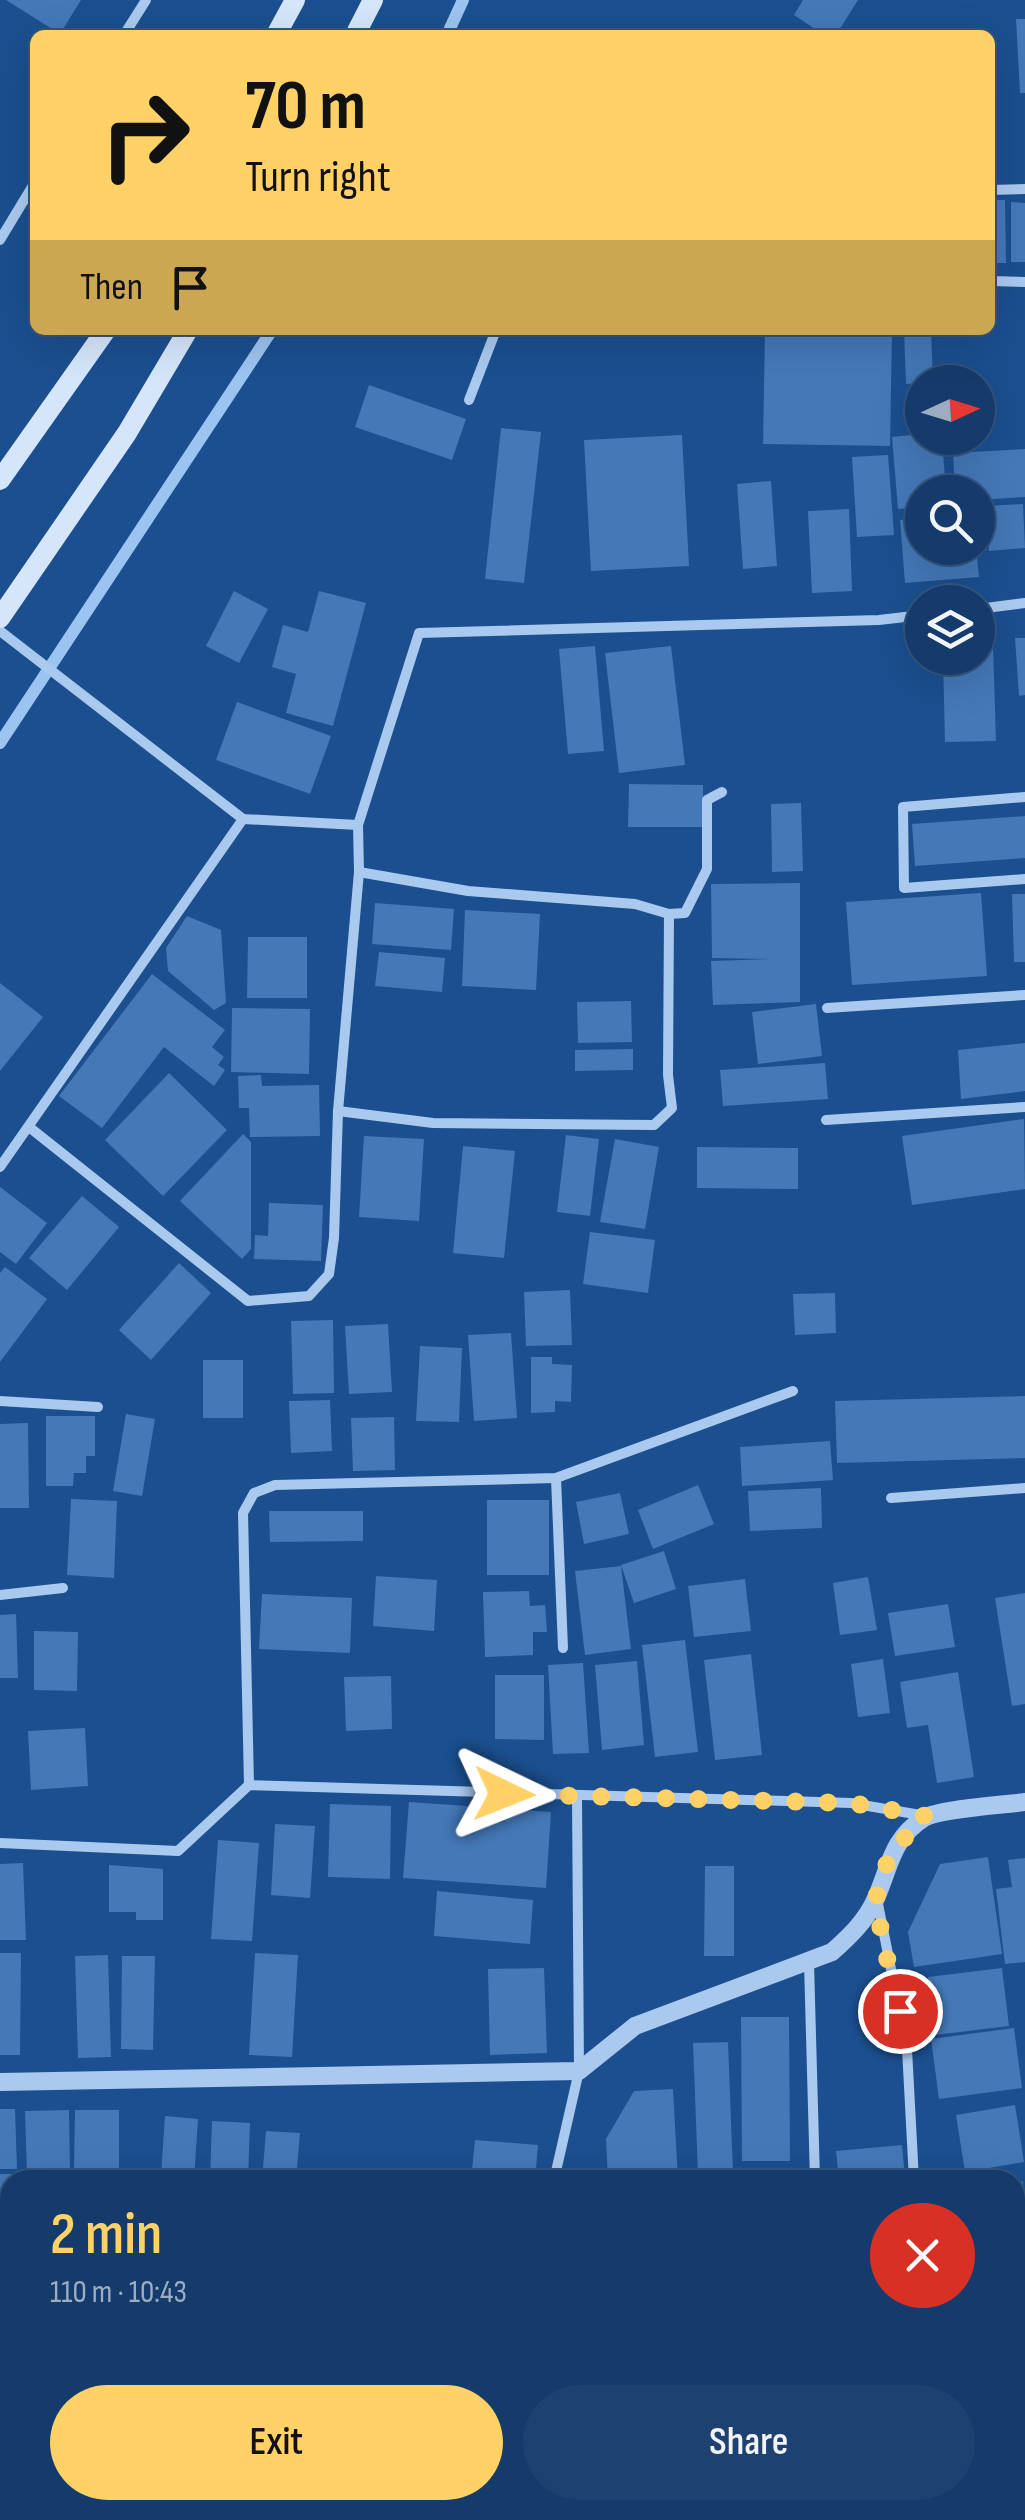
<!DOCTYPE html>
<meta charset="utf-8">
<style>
:root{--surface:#143b6b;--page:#1d4271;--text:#f1f3f6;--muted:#9dadc1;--line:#33557e;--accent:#ffd166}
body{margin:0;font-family:"Sofia Sans Condensed",sans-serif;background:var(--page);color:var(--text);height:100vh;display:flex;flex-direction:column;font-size:38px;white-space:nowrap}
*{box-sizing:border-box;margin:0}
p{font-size:32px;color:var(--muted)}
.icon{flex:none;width:55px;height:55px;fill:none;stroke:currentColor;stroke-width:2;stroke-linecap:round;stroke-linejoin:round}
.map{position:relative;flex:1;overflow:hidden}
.details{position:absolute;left:0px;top:2170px;width:1025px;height:350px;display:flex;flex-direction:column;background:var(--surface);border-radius:30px 30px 0 0;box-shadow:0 10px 40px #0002,0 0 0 2px var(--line)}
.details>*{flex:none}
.banner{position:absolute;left:30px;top:30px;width:965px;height:305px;border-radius:15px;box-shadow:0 10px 40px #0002,0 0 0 2px var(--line);background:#ffd166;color:#111;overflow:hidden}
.needle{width:65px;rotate:86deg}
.tools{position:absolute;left:905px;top:365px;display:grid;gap:20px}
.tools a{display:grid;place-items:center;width:90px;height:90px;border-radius:50%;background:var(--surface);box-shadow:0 10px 40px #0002,0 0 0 2px var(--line);font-size:50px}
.pin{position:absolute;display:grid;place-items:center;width:85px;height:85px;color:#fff;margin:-42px;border:5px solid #fff;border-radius:50%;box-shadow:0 2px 10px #0007}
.me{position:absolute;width:110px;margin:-55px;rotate:92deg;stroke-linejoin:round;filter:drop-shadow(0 0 8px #0008)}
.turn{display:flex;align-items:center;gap:35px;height:210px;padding:0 50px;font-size:45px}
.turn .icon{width:130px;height:130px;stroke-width:2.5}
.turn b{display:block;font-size:70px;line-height:85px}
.then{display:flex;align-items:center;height:95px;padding:0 50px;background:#0003;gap:20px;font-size:38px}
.round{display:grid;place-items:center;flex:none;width:105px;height:105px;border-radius:52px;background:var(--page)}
.head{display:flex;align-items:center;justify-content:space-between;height:170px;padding:0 50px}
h1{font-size:60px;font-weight:600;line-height:75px;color:var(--accent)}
.cta{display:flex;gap:20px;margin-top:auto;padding:20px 50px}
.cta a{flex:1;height:115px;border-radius:60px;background:var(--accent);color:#111;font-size:40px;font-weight:600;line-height:115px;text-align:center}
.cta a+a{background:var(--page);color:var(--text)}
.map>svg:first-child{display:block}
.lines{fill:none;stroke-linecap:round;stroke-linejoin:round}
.stream{stroke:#9cc4f0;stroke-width:12}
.building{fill:#4478b7}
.minor{stroke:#a9c9ee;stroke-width:10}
.tertiary{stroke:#a9c9ee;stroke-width:18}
.secondary{stroke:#d6e6fa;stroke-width:20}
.route{stroke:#ffd166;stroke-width:18;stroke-dasharray:0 32.4}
</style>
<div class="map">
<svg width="1025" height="2520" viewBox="0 0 1025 2520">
<rect width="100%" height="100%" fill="#1b4f8f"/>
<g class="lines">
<g class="stream">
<polyline points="447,35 463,0"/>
<polyline points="0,743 272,330"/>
</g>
</g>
<g class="building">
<polygon points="6,0 81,0 60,34"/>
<polygon points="803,0 858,0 836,35 824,35 794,15"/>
<polygon points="1016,19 1025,19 1025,93 1020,93"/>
<polygon points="990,200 1005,200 1006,263 990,263"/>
<polygon points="1011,202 1025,203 1025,262 1011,262"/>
<polygon points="765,330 892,330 890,446 763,444"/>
<polygon points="904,330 931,330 933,382 906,384"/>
<polygon points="369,385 466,419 452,460 355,427"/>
<polygon points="501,428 541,432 524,583 485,579"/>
<polygon points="922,434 922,438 942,438 946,492 922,492 922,507 898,509 892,437"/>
<polygon points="682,435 689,566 591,571 584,440"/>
<polygon points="1025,449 1025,497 978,500 978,492 955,492 953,453"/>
<polygon points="888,455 894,535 857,537 852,457"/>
<polygon points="771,481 777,566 743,569 737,484"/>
<polygon points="1023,504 1025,548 989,551 986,506"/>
<polygon points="849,509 852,591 812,593 808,511"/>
<polygon points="922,518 922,548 976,548 979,577 905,583 900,520"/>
<polygon points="234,591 268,609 239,663 206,646"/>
<polygon points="319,591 366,603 333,726 286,713 296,674 272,667 283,625 308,632"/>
<polygon points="1015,638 1025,638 1025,695 1019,696"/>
<polygon points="978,645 993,645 996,741 945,742 943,658 978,658"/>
<polygon points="595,646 604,751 568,754 559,649"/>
<polygon points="671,646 685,765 619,773 605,653"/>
<polygon points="237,702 331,736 310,794 216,760"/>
<polygon points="629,784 703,785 703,827 628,827"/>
<polygon points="801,803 803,871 772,872 771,804"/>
<polygon points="1025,816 1025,858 915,866 912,824"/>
<polygon points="800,883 800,1002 713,1005 711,961 771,959 712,958 711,884"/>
<polygon points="981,893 987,976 852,985 846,902"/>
<polygon points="1012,894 1025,894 1025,962 1014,962"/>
<polygon points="375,903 454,909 451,950 372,944"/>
<polygon points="465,910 540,914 536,990 462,986"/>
<polygon points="187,916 221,930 226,1003 214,1010 168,971 166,948"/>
<polygon points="248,937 307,937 307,998 247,998"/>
<polygon points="379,952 445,958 442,992 375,986"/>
<polygon points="152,974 225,1030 212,1047 224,1057 218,1065 225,1070 214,1086 164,1047 102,1128 59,1096"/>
<polygon points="0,983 43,1017 0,1071"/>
<polygon points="631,1001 632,1042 578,1043 577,1002"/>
<polygon points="816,1004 822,1056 758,1064 752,1012"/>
<polygon points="232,1008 310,1009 309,1074 231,1072"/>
<polygon points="1025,1043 1025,1091 961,1099 958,1050"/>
<polygon points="633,1049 633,1070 575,1071 575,1050"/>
<polygon points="825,1063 828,1099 723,1106 720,1070"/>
<polygon points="169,1073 227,1130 163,1196 105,1140"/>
<polygon points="261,1075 262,1086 319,1085 320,1136 250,1137 249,1108 239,1108 238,1076"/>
<polygon points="1024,1119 1025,1189 912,1205 902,1136"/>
<polygon points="243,1134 251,1142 251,1249 242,1259 180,1201"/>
<polygon points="566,1135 599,1139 590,1216 557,1212"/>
<polygon points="364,1136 424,1139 419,1221 359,1217"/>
<polygon points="615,1139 659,1147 645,1229 600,1222"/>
<polygon points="463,1146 515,1151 504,1258 453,1253"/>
<polygon points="697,1147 798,1148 798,1189 697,1188"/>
<polygon points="0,1187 47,1223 16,1264 0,1252"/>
<polygon points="82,1196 119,1227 67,1290 29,1258"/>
<polygon points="269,1203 323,1205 321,1261 254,1259 255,1235 268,1236"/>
<polygon points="590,1232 655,1240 648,1293 583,1284"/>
<polygon points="179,1263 211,1293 151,1360 119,1330"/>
<polygon points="5,1267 47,1299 0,1362 0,1273"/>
<polygon points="570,1290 572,1345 526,1346 524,1292"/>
<polygon points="835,1293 836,1333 795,1335 793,1294"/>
<polygon points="333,1320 334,1393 293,1394 291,1321"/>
<polygon points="388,1324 392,1392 349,1394 345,1326"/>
<polygon points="511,1333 517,1418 474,1421 468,1335"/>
<polygon points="420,1346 462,1348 459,1422 416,1421"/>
<polygon points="531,1357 552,1357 552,1364 572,1365 571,1402 555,1401 555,1412 531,1413"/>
<rect x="203" y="1360" width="40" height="58"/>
<polygon points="1025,1396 1025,1458 837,1463 835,1401"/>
<polygon points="330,1400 332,1451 291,1453 289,1401"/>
<polygon points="126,1414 155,1419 142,1496 113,1491"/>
<polygon points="46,1416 95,1416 95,1456 86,1456 86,1473 74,1473 73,1486 46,1486"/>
<polygon points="394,1417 395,1470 353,1471 351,1418"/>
<polygon points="28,1423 29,1508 0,1508 0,1424"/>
<polygon points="830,1441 833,1480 742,1486 740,1447"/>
<polygon points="698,1485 714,1524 653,1549 638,1510"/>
<polygon points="821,1488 822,1528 750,1531 748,1491"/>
<polygon points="620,1493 629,1534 584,1544 576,1502"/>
<polygon points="71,1499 117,1501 114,1578 67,1575"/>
<rect x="487" y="1500" width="62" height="75"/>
<polygon points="269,1511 363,1511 363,1541 270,1542"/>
<polygon points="664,1551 676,1589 634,1603 621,1565"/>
<polygon points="621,1566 631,1649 585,1655 575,1571"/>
<polygon points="376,1576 437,1580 434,1631 373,1626"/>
<polygon points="868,1577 877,1630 840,1635 833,1583"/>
<polygon points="745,1579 751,1631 694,1637 688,1586"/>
<polygon points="529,1591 530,1606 545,1605 547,1632 533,1632 533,1655 485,1657 483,1592"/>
<polygon points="1025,1593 1025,1704 1012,1706 995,1598"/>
<polygon points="262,1594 352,1598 350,1653 259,1649"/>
<polygon points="948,1604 955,1647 895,1656 888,1613"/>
<polygon points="16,1614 18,1678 0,1678 0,1615"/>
<polygon points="34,1631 78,1632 77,1691 34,1690"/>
<polygon points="685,1640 698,1752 655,1757 642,1645"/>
<polygon points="751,1654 762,1755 715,1760 704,1660"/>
<polygon points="883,1659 890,1713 858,1717 851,1664"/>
<polygon points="637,1661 644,1745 602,1750 595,1665"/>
<polygon points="583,1663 589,1753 553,1754 548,1665"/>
<polygon points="958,1672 974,1777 937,1783 928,1725 907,1728 900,1682"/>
<polygon points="495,1675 544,1675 544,1740 495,1739"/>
<polygon points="391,1676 392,1729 346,1731 344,1677"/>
<polygon points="85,1728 88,1786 31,1790 28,1731"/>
<polygon points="409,1802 551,1812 546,1888 403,1878"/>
<polygon points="330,1804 391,1806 390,1879 328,1877"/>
<polygon points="275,1824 315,1826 310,1898 271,1895"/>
<polygon points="218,1840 259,1843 252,1941 211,1939"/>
<polygon points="988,1857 1002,1954 914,1967 908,1932 940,1864"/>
<polygon points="1025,1858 1025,1962 1005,1964 996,1889 1012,1887 1008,1860"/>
<polygon points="23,1863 26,1940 0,1940 0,1864"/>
<polygon points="109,1865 163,1869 163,1920 136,1920 136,1912 109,1912"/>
<polygon points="705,1866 734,1866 734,1956 704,1956"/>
<polygon points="437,1891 533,1900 530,1944 434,1936"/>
<polygon points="0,1953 21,1953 20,2055 0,2055"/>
<polygon points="255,1953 298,1955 292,2057 249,2055"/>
<polygon points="108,1955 111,2057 78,2058 75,1956"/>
<polygon points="122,1956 155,1956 153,2050 121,2049"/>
<polygon points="544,1968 547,2053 490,2055 488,1969"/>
<polygon points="1002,1968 1009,2026 935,2035 928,1977"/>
<polygon points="741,2017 789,2017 790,2161 742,2161"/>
<polygon points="1014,2028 1022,2088 939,2099 931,2039"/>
<polygon points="728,2042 733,2173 698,2174 693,2043"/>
<polygon points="673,2089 678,2180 608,2180 606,2139 634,2091"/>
<polygon points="1015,2105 1024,2162 965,2172 956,2115"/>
<polygon points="0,2109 15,2109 17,2169 0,2169"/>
<polygon points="69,2110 70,2174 27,2175 25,2111"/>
<polygon points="75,2110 119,2110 119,2169 74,2169"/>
<polygon points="165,2116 198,2119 194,2179 161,2176"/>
<polygon points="212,2121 250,2123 248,2180 210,2180"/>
<polygon points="266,2131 300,2133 296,2180 262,2180"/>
<polygon points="475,2140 538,2145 535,2180 471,2180"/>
<polygon points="902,2145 905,2178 839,2180 836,2151"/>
<polygon points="0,2174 13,2174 10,2256 0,2256"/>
<polygon points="1023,2181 1025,2243 1015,2245 1015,2182"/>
<polygon points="1015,2362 1025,2362 1025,2401 1015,2400"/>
<rect x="1015" y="2432" width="10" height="51"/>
<polygon points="142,2510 178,2510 178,2518 142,2516"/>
<polygon points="461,2510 829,2510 828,2520 460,2520"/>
<rect x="883" y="2510" width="64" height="10"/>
</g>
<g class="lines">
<g class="minor">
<polyline points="124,35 146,0"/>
<polyline points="990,190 1025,189"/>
<polyline points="0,240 35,182"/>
<polyline points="990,281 1025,282"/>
<polyline points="469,400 496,330"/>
<polyline points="978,609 1025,603"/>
<polyline points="0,631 243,819 358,825"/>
<polyline points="1025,797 903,807 904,888 1025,879"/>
<polyline points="359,872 468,891 635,904 669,914 685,913 707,869 707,800 722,792"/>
<polyline points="827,1008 1025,995"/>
<polyline points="338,1111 433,1123 654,1125 672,1108 668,1075 669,914"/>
<polyline points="826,1120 1025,1107"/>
<polyline points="29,1127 248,1301 309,1296 329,1274 334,1238 338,1111 359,872 358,825 419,633 879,620 922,615"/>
<polyline points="0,1167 243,819"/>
<polyline points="0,1401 98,1407"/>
<polyline points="556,1478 563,1648"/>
<polyline points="891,1498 1025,1488"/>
<polyline points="0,1595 63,1588"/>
<polyline points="249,1785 243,1513 254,1493 275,1485 556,1478 793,1391"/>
<polyline points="0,1843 178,1851 249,1785 851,1803 926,1816"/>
<polyline points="877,1899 907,2049 914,2180"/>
<polyline points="809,1963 815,2180"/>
<polyline points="554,2180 579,2071 577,1796"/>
<polyline points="0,2350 10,2351"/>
</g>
<path class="tertiary" d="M0 2082 579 2071 635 2026 832 1952C849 1937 867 1920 876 1898 890 1867 891 1839 924 1818 938 1809 1004 1805 1025 1802"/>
<g class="secondary">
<polyline points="276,35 295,0"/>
<polyline points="355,35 373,0"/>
<polyline points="0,480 106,330"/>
<polyline points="0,618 127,433 188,330"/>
</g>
</g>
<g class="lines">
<path class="route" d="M504 1794 851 1803 926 1816C903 1838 881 1862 877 1895 875 1916 894 1986 900 2011"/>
</g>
</svg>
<div class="tools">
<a><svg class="needle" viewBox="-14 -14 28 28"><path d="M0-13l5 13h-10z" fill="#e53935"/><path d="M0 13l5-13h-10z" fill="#9dadc1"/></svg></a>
<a><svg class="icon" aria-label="search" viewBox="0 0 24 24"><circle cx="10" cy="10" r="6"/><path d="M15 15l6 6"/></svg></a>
<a><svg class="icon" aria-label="layers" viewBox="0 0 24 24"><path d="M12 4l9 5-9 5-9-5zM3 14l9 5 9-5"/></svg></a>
</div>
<div class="pin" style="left:900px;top:2011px;background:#d93025"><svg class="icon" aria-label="arrive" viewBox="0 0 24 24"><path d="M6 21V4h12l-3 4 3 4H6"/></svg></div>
<svg class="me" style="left:504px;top:1794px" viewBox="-20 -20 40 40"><path d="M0-17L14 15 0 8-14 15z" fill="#ffd166" stroke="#fff" stroke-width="4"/></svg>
<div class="banner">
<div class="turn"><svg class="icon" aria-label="right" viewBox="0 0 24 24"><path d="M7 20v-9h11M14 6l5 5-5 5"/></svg><div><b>70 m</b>Turn right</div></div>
<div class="then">Then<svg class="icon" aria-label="arrive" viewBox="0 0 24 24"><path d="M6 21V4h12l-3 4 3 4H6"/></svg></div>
</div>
<section class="details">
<div class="head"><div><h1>2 min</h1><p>110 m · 10:43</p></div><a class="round" style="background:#d93025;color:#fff"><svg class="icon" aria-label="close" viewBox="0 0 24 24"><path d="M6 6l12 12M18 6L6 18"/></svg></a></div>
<div class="cta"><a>Exit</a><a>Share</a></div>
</section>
</div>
